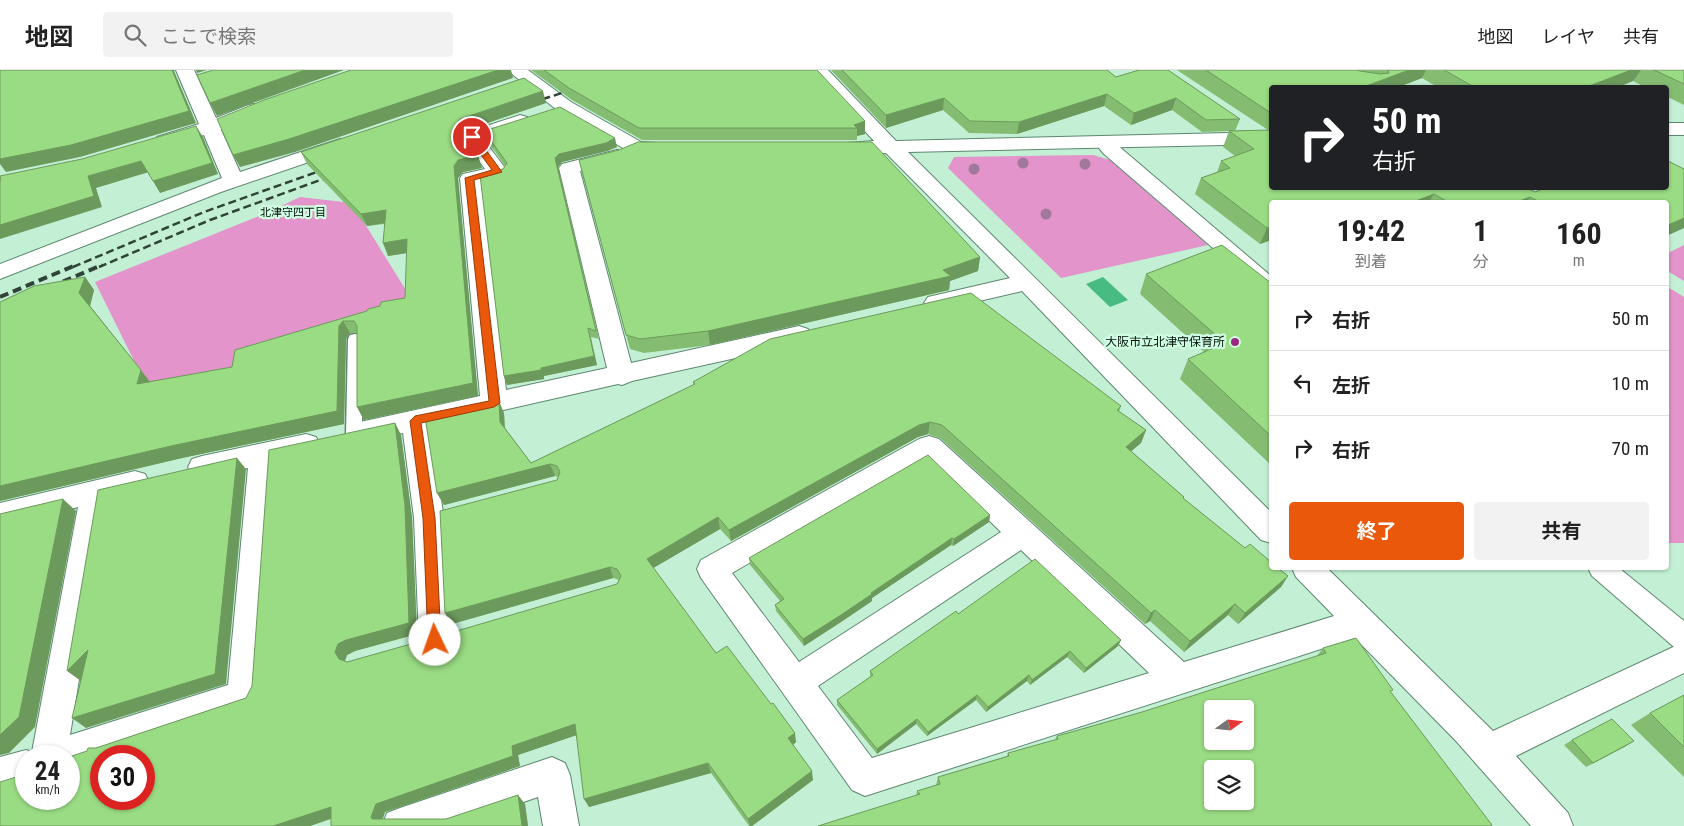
<!DOCTYPE html>
<html lang="ja">
<meta charset="utf-8">
<style>
:root{--surface:#fff;--page:#f2f2f2;--text:#222;--muted:#767676;--line:#e0e0e0;--accent:#ea580c}
body{margin:0;font-family:"Roboto Condensed","Noto Sans JP",sans-serif;background:var(--page);color:var(--text);height:100vh;display:flex;flex-direction:column;font-size:19px;white-space:nowrap}
*{box-sizing:border-box;margin:0}
p{font-size:16px;color:var(--muted)}
.icon{flex:none;width:28px;height:28px;fill:none;stroke:currentColor;stroke-width:2;stroke-linecap:round;stroke-linejoin:round}
.map{position:relative;flex:1;overflow:hidden}
.details{position:absolute;left:1269px;top:130px;width:400px;height:370px;display:flex;flex-direction:column;background:var(--surface);border-radius:5px;box-shadow:0 1px 4px #0004}
.details>*{flex:none}
.hud{position:absolute;left:1269px;top:15px;width:400px;height:105px;border-radius:5px;box-shadow:0 1px 4px #0004;background:#202124;color:#fff;overflow:hidden}
.needle{width:32px;rotate:75deg}
.fabs{position:absolute;left:1204px;top:630px;display:grid;gap:10px}
.fabs a{display:grid;place-items:center;width:50px;height:50px;border-radius:5px;background:var(--surface);box-shadow:0 1px 4px #0004;font-size:25px}
.speed{position:absolute;left:15px;top:675px;display:flex;gap:10px;font-size:25px;font-weight:700;text-align:center}
.speed>*{display:grid;place-content:center;width:65px;height:65px;border-radius:50%;background:var(--surface);box-shadow:0 1px 4px #0004;line-height:1}
.speed small{font-size:12px;font-weight:400}
.speed .limit{border:8px solid #d22;background:#fff;color:#111}
.pin{position:absolute;display:grid;place-items:center;width:42px;height:42px;color:#fff;margin:-21px;border:2px solid #fff;border-radius:50%;box-shadow:0 1px 5px #0007}
.me{position:absolute;width:55px;margin:-28px;rotate:357deg;stroke-linejoin:round;filter:drop-shadow(0 0 4px #0008)}
.turn{display:flex;align-items:center;gap:18px;height:105px;padding:0 20px;font-size:22px}
.turn .icon{width:65px;height:65px;stroke-width:2.5}
.turn b{display:block;font-size:35px;line-height:42px}
.eta{display:flex;justify-content:space-evenly;align-items:center;height:85px;text-align:center}
.eta b{font-size:30px;font-weight:700;line-height:35px}
.button{display:flex;gap:10px;margin-top:auto;padding:10px 20px}
.button a{flex:1;height:58px;border-radius:5px;background:var(--accent);color:#fff;font-size:20px;font-weight:700;line-height:58px;text-align:center}
.button a+a{background:var(--page);color:var(--text)}
ul{padding:0;list-style:none}
li{display:flex;align-items:center;gap:15px;height:65px;padding:0 20px;border-top:1px solid var(--line)}
li div{flex:1}
li b{display:block;font-size:19px}
li em{font-style:normal}
header{display:flex;align-items:center;gap:30px;box-sizing:border-box;height:70px;padding:0 25px;background:var(--surface);border-bottom:1px solid var(--line)}
header strong{font-size:24px}
nav{display:flex;gap:28px;margin-inline-start:auto;font-size:18px}
.search{width:350px;height:45px;background:var(--page);display:flex;align-items:center;gap:12px;box-sizing:border-box;padding:0 18px;border-radius:5px;color:var(--muted);font-size:19px}
.map>svg:first-child{display:block}
.green{fill:#e294cb}
.water{fill:#47bb81}
.lines{fill:none;stroke-linecap:round;stroke-linejoin:round}
.service-casing{stroke:#5d876f;stroke-width:3}
.pedestrian-casing{stroke:#5d876f;stroke-width:2}
.minor-casing{stroke:#5d876f;stroke-width:2}
.service{fill:#fff;fill-rule:evenodd}
.pedestrian{fill:#fff;fill-rule:evenodd}
.minor{fill:#fff;fill-rule:evenodd}
.rail-far1{stroke:#2f4437;stroke-width:2.5;stroke-dasharray:8 4;stroke-linecap:butt}
.rail{stroke:#2f4437;stroke-width:4;stroke-dasharray:9 5;stroke-linecap:butt}
.tree{fill:#a0799c}
.wall{fill:#84bd71}
.shaded-wall{fill:#6c9a5c}
.building{fill:#9adc83;stroke:#6c9a5c;fill-rule:evenodd}
.route{fill:#ea580c;stroke:#983908}
.poi-dot{fill:#9b2783;stroke:#d0fee2;stroke-width:2}
.labels{text-anchor:middle;stroke-width:4.5;stroke-linejoin:round;paint-order:stroke}
.far-neighbourhood-label{font-size:11px;fill:#021007;stroke:#d0fee2}
.poi-label{font-size:12px;fill:#021007;stroke:#d0fee2;text-anchor:end}
</style>
<header>
<strong>地図</strong>
<div class="search"><svg class="icon" aria-label="search" viewBox="0 0 24 24"><circle cx="10" cy="10" r="6"/><path d="M15 15l6 6"/></svg>ここで検索</div>
<nav><a>地図</a><a>レイヤ</a><a>共有</a></nav>
</header>
<div class="map">
<svg width="1684" height="756" viewBox="0 0 1684 756">
<rect width="100%" height="100%" fill="#c3f0d5"/>
<g class="green">
<polygon points="1093,85 1110,90 1208,175 1061,208 948,98 954,87"/>
<polygon points="300,127 352,133 412,230 152,327 95,212 264,144"/>
<polygon points="1684,175 1684,211 1666,200 1666,184"/>
<polygon points="1666,216 1684,227 1684,473 1666,473"/>
</g>
<polygon class="water" points="1103,207 1128,230 1110,237 1086,214"/>
<g class="lines">
<defs>
<polygon id="service" points="355,264 360,265 362,269 362,364 360,368 354,370 348,368 346,364 348,269 350,265"/>
<g id="pedestrian">
<polygon points="1103,67 1109,68 1271,206 1271,224 1264,222 1104,84 1094,72 1097,68"/>
<polygon points="1588,498 1619,498 1684,551 1684,580 1674,577 1592,506"/>
</g>
<g id="minor">
<polygon points="176,0 194,0 216,48 246,36 253,34 260,36 263,40 260,44 221,60 240,102 340,69 347,71 350,75 347,79 221,122 0,209 0,194 222,108 204,65 164,77 157,75 154,71 157,67 199,54"/>
<polygon points="507,0 528,0 571,32 641,72 676,74 679,78 676,82 669,84 630,82 557,40"/>
<polygon points="809,0 828,0 896,71 1271,62 1271,74 908,82 1271,442 1271,473 1261,470 1022,221 936,241 928,239 924,233 928,227 1010,208 886,83 839,84 832,82 829,78 832,74 874,71"/>
<polygon points="520,45 527,47 530,51 527,55 484,70 508,102 505,106 481,112 506,320 607,298 559,98 562,94 617,80 624,82 627,86 624,90 580,101 631,293 799,256 808,259 811,265 808,271 799,274 632,311 622,315 618,314 429,357 444,448 451,570 446,580 435,584 424,580 419,570 414,448 403,363 360,372 350,369 346,362 350,355 360,352 480,326 460,108 463,104 485,99 462,67 465,63"/>
<rect x="1666" y="53" width="18" height="12"/>
<polygon points="306,364 316,367 320,374 316,381 276,391 261,626 256,637 110,686 101,686 101,689 69,700 69,686 26,686 26,714 0,723 0,687 26,680 32,682 78,437 0,457 0,433 135,401 145,404 149,412 145,420 108,430 70,665 228,615 248,398 202,408 192,405 188,397 192,389 202,386"/>
<path d="M929 366 939 369 1184 592 1334 546 1296 507 1292 498H1327L1493 661 1684 572V603L1516 686 1568 743 1573 756H1531L1456 671 1355 568 865 726 852 720 701 508 697 499 701 490 919 369ZM927 390 1001 462 799 592 732 503ZM1021 480 1149 603 872 688 818 616Z"/>
<polygon points="552,687 565,693 570,705 579,756 543,756 538,727 454,756 382,756 387,743 400,738"/>
</g>
</defs>
<use href="#service" class="service-casing"/>
<use href="#pedestrian" class="pedestrian-casing"/>
<use href="#minor" class="minor-casing"/>
<use href="#service" class="service"/>
<use href="#pedestrian" class="pedestrian"/>
<use href="#minor" class="minor"/>
<g class="rail-far1">
<polyline points="531,33 574,19"/>
<polyline points="73,197 204,142 328,98"/>
<polyline points="99,197 210,150 334,105"/>
</g>
<g class="rail">
<polyline points="50,217 102,195"/>
<polyline points="0,227 76,195"/>
</g>
</g>
<g class="tree">
<circle cx="1023" cy="93" r="5.5"/>
<circle cx="1085" cy="94" r="5.5"/>
<circle cx="974" cy="99" r="5.5"/>
<circle cx="1046" cy="144" r="5.5"/>
</g>
<g class="wall">
<polygon points="531,0 817,0 865,64 857,66 857,70 642,70 572,30"/>
<polygon points="831,0 1107,0 1116,7 1139,0 1168,0 1240,49 1235,61 1268,60 1177,0 1357,0 1360,1 1358,0 1684,0 1684,35 1666,26 1666,18 1647,18 1633,11 1616,18 1439,18 1422,8 1396,18 1271,18 1271,118 1527,118 1535,122 1545,118 1666,118 1666,90 1684,99 1684,158 1666,166 1666,132 1271,132 1271,170 1260,174 1195,124 1201,108 1217,102 1221,91 1235,86 1223,77 1229,61 1202,62 1172,40 1131,55 1104,36 1017,64 969,63 943,40 886,58"/>
<polygon points="546,33 464,61 462,64 482,98 463,102 458,108 478,326 364,350 357,337 357,263 350,263 346,269 344,354 182,388 0,431 0,232 85,207 94,220 90,236 150,312 232,297 235,280 367,241 405,228 407,183 388,186 384,154 367,156 307,94 301,82"/>
<polygon points="484,61 617,77 607,81 562,92 558,97 599,269 591,267 597,295 544,306 544,309 507,315 504,306 503,99 505,96 487,70"/>
<polygon points="582,103 980,187 978,201 950,211 949,220 710,275 644,283 630,279"/>
<polygon points="1146,204 1271,213 1271,395 1180,309 1188,289 1204,282 1140,224"/>
<polygon points="693,312 1121,336 1119,342 1146,360 1141,373 1131,381 1184,427 1183,428 1245,478 1288,506 1281,517 1238,554 1228,545 1184,582 1150,551 1145,554 940,368 928,364 918,367 731,471 720,459 653,498 716,583 796,672 793,675 813,710 752,756 749,756 711,703 589,737 576,665 518,685 520,696 385,742 383,749 446,749 525,734 528,756 331,756 331,749 310,756 0,756 26,729 96,678 246,628 395,353 401,365 412,448 417,564 355,581 347,585 345,591 347,592 428,575 617,514 619,510 613,508 452,554 445,543 557,410 558,407 555,406 444,435 437,423 504,343 505,358 531,393 693,315"/>
<polygon points="990,445 989,452 953,476 951,475 872,528 872,531 841,552 804,576 776,541 775,535 780,531 750,495 749,488"/>
<polygon points="958,544 1121,570 1118,576 1084,603 1067,587 1030,615 1027,611 986,642 976,630 927,666 916,654 877,684 837,635 837,630 870,607 870,601"/>
<polygon points="1323,578 1391,622 916,726 917,721 936,715 938,707 1007,686 1008,683 1055,670 1057,666 1142,642 1316,587"/>
<polygon points="1684,625 1684,707 1631,655 1650,643"/>
<polygon points="1572,670 1626,676 1586,697 1564,675"/>
</g>
<g class="shaded-wall">
<polygon points="172,0 175,0 174,1 196,53 80,87 6,102 0,94 0,89"/>
<polygon points="196,0 207,0 197,3"/>
<polygon points="305,0 344,0 217,46 210,33"/>
<polygon points="498,0 511,0 513,8 295,82 240,97 233,85"/>
<polygon points="1409,0 1426,0 1422,8 1396,18 1361,18"/>
<polygon points="1631,0 1641,0 1633,11 1616,18 1584,18"/>
<polygon points="543,21 546,33 464,61 460,67 456,55 460,49"/>
<polygon points="1107,24 1104,36 1017,64 1019,52"/>
<polygon points="944,28 943,40 886,58 886,45"/>
<polygon points="1176,28 1172,40 1131,55 1134,43"/>
<polygon points="865,51 865,64 857,66 857,58 854,55"/>
<polygon points="196,56 203,67 218,104 160,123 153,111"/>
<polygon points="615,68 617,77 607,81 562,92 558,97 599,269 555,88 559,84"/>
<polygon points="478,85 482,98 463,102 458,108 478,326 364,350 357,337 473,313 454,96 458,90"/>
<polygon points="141,91 149,102 96,118 102,137 0,169 0,155 88,106"/>
<polygon points="1434,124 1429,132 1413,132"/>
<polygon points="1530,127 1527,132 1517,132"/>
<polygon points="386,140 391,152 367,156 361,144"/>
<polygon points="1684,148 1684,158 1666,166 1666,156"/>
<polygon points="1271,157 1271,170 1260,174 1267,158"/>
<polygon points="407,169 413,182 388,186 383,173"/>
<polygon points="980,187 978,201 950,211 949,220 710,275 708,261 943,200"/>
<polygon points="85,207 94,220 90,236 151,313 137,314 79,223"/>
<polygon points="343,251 350,263 346,269 344,354 182,388 0,431 0,416 339,256"/>
<polygon points="588,258 597,295 544,306 544,309 507,315 504,306 541,298"/>
<polygon points="499,331 504,343 505,364 500,352"/>
<polygon points="930,352 928,364 918,367 731,471 729,460 919,355"/>
<polygon points="395,353 401,365 412,448 417,564 355,581 347,585 344,593 339,589 335,582"/>
<polygon points="1146,360 1141,373 1122,389 1126,377"/>
<polygon points="237,388 246,399 226,614 86,658 72,648"/>
<polygon points="550,394 555,406 444,435 437,423"/>
<polygon points="63,429 76,441 35,657 9,683 0,685 0,665"/>
<polygon points="990,445 989,452 953,476 954,469"/>
<polygon points="718,447 720,459 650,500 647,489"/>
<polygon points="952,468 951,475 872,528 872,531 841,552 804,576 803,569"/>
<polygon points="610,497 613,508 452,554 445,543"/>
<polygon points="1288,506 1281,517 1238,554 1245,543"/>
<polygon points="1235,534 1228,545 1184,582 1190,571"/>
<polygon points="1155,540 1150,551 1145,554 1151,543"/>
<polygon points="1121,570 1118,576 1084,603 1086,598"/>
<polygon points="88,580 81,611 67,601"/>
<polygon points="1070,581 1067,587 1030,615 1032,610"/>
<polygon points="1029,605 1027,611 986,642 988,637"/>
<polygon points="977,625 976,630 927,666 928,662"/>
<polygon points="917,649 916,654 877,684 877,679"/>
<polygon points="575,654 580,664 518,685 520,696 385,742 380,755 372,749 371,747 376,734 512,676"/>
<polygon points="795,663 796,672 789,678 788,668"/>
<polygon points="1634,671 1626,676 1586,697 1593,693"/>
<polygon points="708,693 711,703 589,737 584,729"/>
<polygon points="812,701 813,710 752,756 750,756 748,749"/>
<polygon points="518,725 525,734 528,756 522,756"/>
<polygon points="331,737 341,745 310,756 273,756"/>
</g>
<g class="building">
<polygon points="0,0 172,0 189,41 71,75 0,89"/>
<polygon points="213,0 305,0 210,33 197,5"/>
<polygon points="351,0 498,0 289,69 233,85 217,49 264,30"/>
<polygon points="544,0 817,0 865,51 854,55 857,58 639,58 569,18"/>
<polygon points="842,0 1107,0 1116,7 1139,0 1168,0 1240,49 1206,50 1176,28 1134,43 1107,24 1019,52 970,51 944,28 886,45"/>
<polygon points="1206,0 1357,0 1360,1 1380,4 1389,3 1388,0 1409,0 1361,18 1271,18 1271,43"/>
<polygon points="1444,0 1631,0 1584,18 1476,18"/>
<polygon points="1654,0 1684,0 1684,14"/>
<polygon points="524,8 543,21 460,49 456,55 478,85 458,90 454,96 473,313 357,337 357,256 354,251 343,251 339,256 337,341 171,376 0,416 0,232 34,216 85,207 79,223 141,300 137,314 232,297 235,280 367,241 368,239 380,236 381,232 405,228 407,169 383,173 386,140 361,144 301,82"/>
<polygon points="560,37 615,68 606,73 559,84 555,88 596,261 588,258 594,286 541,298 541,300 504,306 480,105 503,99 507,93 484,61"/>
<polygon points="196,56 212,93 153,111 141,91 88,106 94,126 0,155 0,110 1,110 0,106 82,89"/>
<polygon points="1271,60 1271,118 1527,118 1535,122 1545,118 1666,118 1666,90 1684,99 1684,148 1666,156 1666,132 1540,132 1530,127 1517,132 1448,132 1434,124 1413,132 1271,132 1271,157 1267,158 1201,108 1230,98 1221,91 1254,79 1229,61"/>
<polygon points="638,72 872,72 980,187 943,200 951,206 708,261 640,269 626,265 579,90 619,80"/>
<polygon points="1222,175 1271,213 1271,366 1188,289 1225,273 1146,204"/>
<path d="M971 223 1121 336 1117 340 1146 360 1126 377 1184 427 1183 428 1245 478 1250 474 1271 492V498H1278L1288 506 1245 543 1235 534 1190 571 1155 540 1151 543 942 355 930 352 919 355 729 460 718 447 647 489 716 583 727 576 771 634 773 633 795 663 788 668 812 701 748 749 708 693 584 729 575 654 512 676 513 686 376 734 371 747 372 749H446L518 725 522 756H331V737L273 756H0V712L26 704V729H69V687L87 681 88 678H96L246 628 252 616 269 380 395 353 405 436 409 553 346 570 338 574 335 582 339 589 347 592 418 572 428 575 439 571 443 565 617 514 621 506 617 499 610 497 445 543 440 441 557 410 560 402 557 396 550 394 437 423 425 347 499 331 500 352 531 393 695 314 693 312 770 269ZM101 686H144V729H101Z"/>
<polygon points="928,385 990,445 954,469 952,468 871,523 872,524 841,545 803,569 775,535 784,529 749,488"/>
<polygon points="237,388 215,604 72,648 88,580 67,601 98,420"/>
<polygon points="63,429 19,647 0,665 0,444"/>
<polygon points="1035,489 1121,570 1086,598 1070,581 1032,610 1029,605 988,637 977,625 928,662 917,649 877,679 837,630 873,605 870,601 956,541 958,544"/>
<path d="M1356 568 1393 620 1390 621 1492 755 1490 756H818L920 724 917 721 940 714 938 707 1009 686 1008 683 1058 669 1057 666 1142 642 1326 583 1323 578ZM1212 639H1245V671H1212ZM1212 699H1245V731H1212Z"/>
<polygon points="1684,625 1684,677 1650,643"/>
<polygon points="1612,649 1634,671 1593,693 1572,670"/>
</g>
<polygon class="route" points="469,65 475,65 502,102 474,110 500,333 494,337 421,353 435,448 441,570 439,574 435,576 430,574 428,570 423,448 410,351 415,346 489,331 465,108 492,100 468,67"/>
<circle class="poi-dot" cx="1235" cy="272" r="5"/>
<g class="labels">
<g class="far-neighbourhood-label">
<text x="293" y="146">北津守四丁目</text>
</g>
<g class="poi-label">
<text x="1225" y="276">大阪市立北津守保育所</text>
</g>
</g>
</svg>
<div class="fabs">
<a><svg class="needle" viewBox="-14 -14 28 28"><path d="M0-13l5 13h-10z" fill="#e53935"/><path d="M0 13l5-13h-10z" fill="#767676"/></svg></a>
<a><svg class="icon" aria-label="layers" viewBox="0 0 24 24"><path d="M12 4l9 5-9 5-9-5zM3 14l9 5 9-5"/></svg></a>
</div>
<div class="speed"><div>24<small>km/h</small></div><div class="limit">30</div></div>
<div class="pin" style="left:472px;top:67px;background:#d93025"><svg class="icon" aria-label="arrive" viewBox="0 0 24 24"><path d="M6 21V4h12l-3 4 3 4H6"/></svg></div>
<svg class="me" style="left:435px;top:570px" viewBox="-20 -20 40 40"><circle r="19" fill="#fff"/><path d="M0-13L10 11 0 6-10 11z" fill="#ea580c"/></svg>
<div class="hud">
<div class="turn"><svg class="icon" aria-label="right" viewBox="0 0 24 24"><path d="M7 20v-9h11M14 6l5 5-5 5"/></svg><div><b>50 m</b>右折</div></div>
</div>
<section class="details">
<div class="eta">
<div><b>19:42</b><p>到着</p></div>
<div><b>1</b><p>分</p></div>
<div><b>160</b><p>m</p></div>
</div>
<ul>
<li><svg class="icon" aria-label="right" viewBox="0 0 24 24"><path d="M7 20v-9h11M14 6l5 5-5 5"/></svg><div><b>右折</b></div><em>50 m</em></li>
<li><svg class="icon" aria-label="left" viewBox="0 0 24 24"><path d="M17 20v-9H6M10 6l-5 5 5 5"/></svg><div><b>左折</b></div><em>10 m</em></li>
<li><svg class="icon" aria-label="right" viewBox="0 0 24 24"><path d="M7 20v-9h11M14 6l5 5-5 5"/></svg><div><b>右折</b></div><em>70 m</em></li>
</ul>
<div class="button"><a>終了</a><a>共有</a></div>
</section>
</div>
